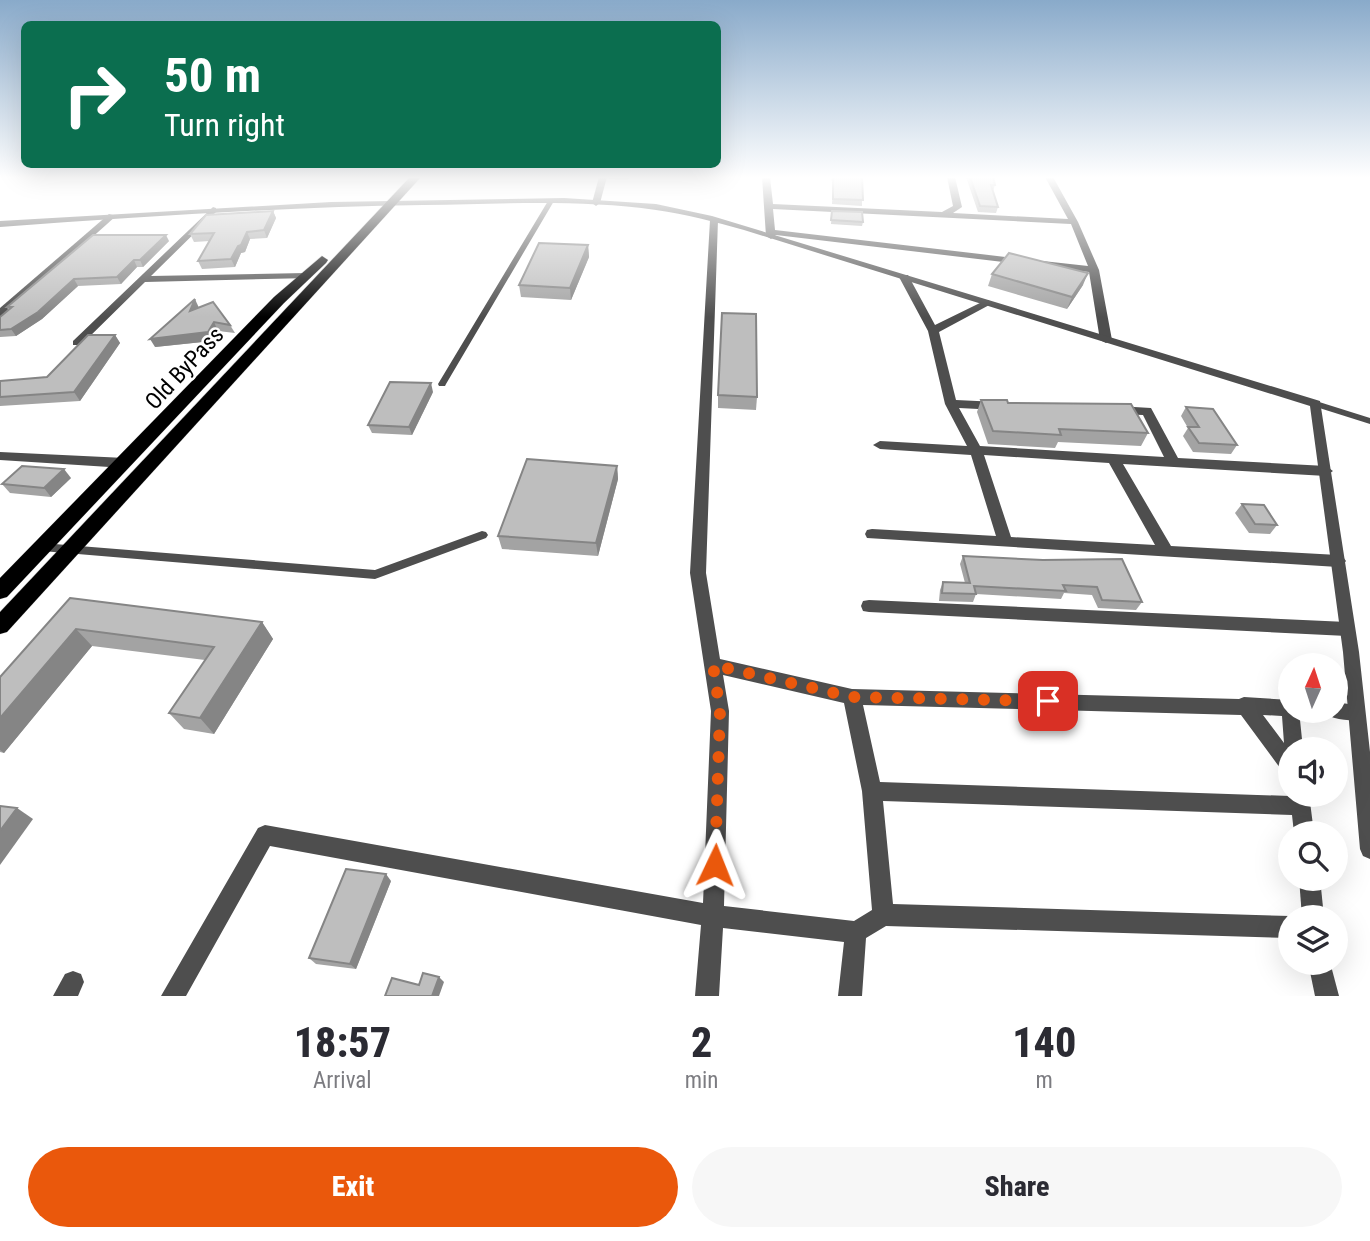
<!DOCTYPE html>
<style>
:root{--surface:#fff;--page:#f7f7f7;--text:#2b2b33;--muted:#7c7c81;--accent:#ea580c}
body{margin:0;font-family:"Roboto Condensed",sans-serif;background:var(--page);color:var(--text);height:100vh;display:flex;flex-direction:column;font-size:26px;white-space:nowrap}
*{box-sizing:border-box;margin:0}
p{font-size:23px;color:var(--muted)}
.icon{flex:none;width:38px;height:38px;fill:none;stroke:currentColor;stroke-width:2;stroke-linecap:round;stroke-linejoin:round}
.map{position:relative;height:996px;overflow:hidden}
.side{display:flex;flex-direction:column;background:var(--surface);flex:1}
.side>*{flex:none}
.banner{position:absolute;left:21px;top:21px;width:700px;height:147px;border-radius:10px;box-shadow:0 7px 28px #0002;background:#0b6e4f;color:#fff;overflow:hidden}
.needle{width:46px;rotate:3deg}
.fabs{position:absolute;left:1278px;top:653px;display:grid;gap:14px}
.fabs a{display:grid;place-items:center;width:70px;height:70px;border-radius:50%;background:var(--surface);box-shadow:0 7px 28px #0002;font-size:35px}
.pin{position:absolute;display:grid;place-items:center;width:60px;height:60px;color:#fff;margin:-30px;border-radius:14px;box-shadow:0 4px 10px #0006}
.me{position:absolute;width:77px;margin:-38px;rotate:2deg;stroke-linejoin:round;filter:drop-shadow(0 0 5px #0008)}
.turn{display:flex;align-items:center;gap:24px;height:147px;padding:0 28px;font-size:32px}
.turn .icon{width:91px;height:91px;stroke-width:2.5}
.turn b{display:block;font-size:49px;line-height:60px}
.eta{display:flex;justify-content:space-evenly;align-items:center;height:119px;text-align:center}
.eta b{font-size:42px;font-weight:800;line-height:49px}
.button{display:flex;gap:14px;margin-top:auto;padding:14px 28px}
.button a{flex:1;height:80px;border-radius:42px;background:var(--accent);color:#fff;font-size:28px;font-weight:800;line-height:80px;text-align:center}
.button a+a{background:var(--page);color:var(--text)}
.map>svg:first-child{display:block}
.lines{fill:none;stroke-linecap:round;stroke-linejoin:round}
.primary-casing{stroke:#dbdbdb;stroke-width:1}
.service{fill:#4e4e4e;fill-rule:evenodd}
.minor{fill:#4e4e4e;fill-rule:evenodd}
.tertiary{fill:#4e4e4e;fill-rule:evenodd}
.primary{fill:#000;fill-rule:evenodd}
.wall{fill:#a3a3a3}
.shaded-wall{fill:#858585}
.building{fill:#bebebe;stroke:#858585;stroke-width:2}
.route{stroke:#ea580c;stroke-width:12;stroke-dasharray:0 21.6}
.labels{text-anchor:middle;stroke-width:5;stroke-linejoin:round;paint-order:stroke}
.street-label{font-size:23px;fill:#000;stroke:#fff}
</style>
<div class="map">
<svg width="1370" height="996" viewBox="0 0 1370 996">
<rect width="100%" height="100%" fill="#fff"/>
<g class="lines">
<defs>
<g id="primary">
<polygon points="410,177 421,177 7,632 0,634 0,612"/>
<polygon points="322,256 328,260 326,263 284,303 7,597 0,599 0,578 274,297"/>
</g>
</defs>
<use href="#primary" class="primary-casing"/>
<g class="service">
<polygon points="551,199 554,201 446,384 445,386 439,386 438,384 548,201"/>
<polygon points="1316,401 1370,418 1370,424 1313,406 1311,404 1313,402"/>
<polygon points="482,531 486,532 488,535 486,538 375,579 42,551 38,550 36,547 38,544 42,543 375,570"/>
</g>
<g class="minor">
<polygon points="599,177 607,177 600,203 596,206 592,203"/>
<polygon points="762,177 770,177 773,204 942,212 953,206 947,177 955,177 962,207 953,213 1068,219 1045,177 1053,177 1078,222 1099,270 1112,340 1106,343 1100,340 1089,272 1043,267 1038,264 1043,261 1088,266 1071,224 773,209 775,230 1023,259 1025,261 1020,264 776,235 771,239 766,236"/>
<polygon points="213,207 216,208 216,212 151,276 306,273 311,276 310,278 145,282 81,345 73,345 73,341"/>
<polygon points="109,214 116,216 4,316 0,317 0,308"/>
<path d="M714 217 718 220 706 573 720 659 852 689 1239 699 1244 697 1290 700V710H1299L1303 749H1290V775L1283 772 1241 715 863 705 880 782 1290 796V793L1309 794 1314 833H1294L1292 815 883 801 893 904 1290 916 1292 917H1290V938L886 926 866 938 862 996H838L844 942 723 928 719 996H695L701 925 270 846 186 996H161L258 828 265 825 703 903 711 711 690 573 710 220ZM723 675 844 703 862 791 872 910 854 921 724 906 729 711ZM1263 715 1282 716 1284 743Z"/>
<path d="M900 275H908L935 325 984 301 988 300 993 303 939 332 956 400 998 402 1004 406 998 410 959 408 980 446 1164 457 1143 415 1117 414 1111 410 1117 406 1151 408 1178 458 1326 466 1333 471 1326 476 1123 464 1171 546 1338 555 1343 557 1346 561 1343 565 1338 567 867 538 865 534 867 530 872 529 996 536 971 455 880 449 873 445 880 441 967 446 945 404 928 331 899 277ZM984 455 1109 463 1155 545 1011 537Z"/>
<polygon points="0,452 125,458 132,463 125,468 0,460"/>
<polygon points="869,600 1347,622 1353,624 1355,629 1353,634 1347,636 869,612 863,611 861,606 863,601"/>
<path d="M1335 702 1362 706 1365 712 1362 718C1352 722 1339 720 1329 716L1326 710H1335Z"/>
<polygon points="1299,878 1320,878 1324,917 1302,917"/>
<polygon points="1308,962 1330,962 1339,996 1315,996"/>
<polygon points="73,971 81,974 84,982 78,996 53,996 65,974"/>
</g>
<path class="tertiary" d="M564 198 656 204 712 216 1320 401 1359 652 1370 752V859L1363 856 1360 849 1343 652 1310 406 744 230C715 222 686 214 656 210 579 199 500 204 423 205 282 207 141 217 0 227V221L331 202Z"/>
<use href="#primary" class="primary"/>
</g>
<g class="wall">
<polygon points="568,177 592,177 591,178"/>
<polygon points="609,177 629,177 628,180 609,179"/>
<polygon points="831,177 862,177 862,206 832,204 833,187"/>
<polygon points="966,177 993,177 995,185 993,191 998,207 996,213 978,212"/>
<polygon points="273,211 276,218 267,238 250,239 245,252 241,253 235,267 202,269 198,261 210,241 194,242 190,234"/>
<polygon points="832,211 863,222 862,226 831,224"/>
<polygon points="93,235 169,241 143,267 137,267 121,284 78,286 42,319 16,336 0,337 0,317 8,310 7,307"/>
<polygon points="588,245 589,257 571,300 521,297 519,285"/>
<polygon points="992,274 1083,285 1067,309 988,286"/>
<polygon points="199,307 230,325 235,333 218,331 212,341 155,347"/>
<polygon points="115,335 120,343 80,401 0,406 0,381 47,377"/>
<polygon points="433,392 412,435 372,433 368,425"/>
<polygon points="718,395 757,397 756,410 718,408"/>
<polygon points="981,400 1008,403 1148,433 1141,446 1058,442 1055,448 988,444 977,412"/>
<polygon points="1186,407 1237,445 1231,454 1193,452 1183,436 1188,428 1181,416"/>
<polygon points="617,466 618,479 598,556 502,549 498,536"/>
<polygon points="71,478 51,497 10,493 2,484"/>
<polygon points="1242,504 1277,525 1270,534 1249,533 1235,513"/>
<polygon points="963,556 1043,560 1142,602 1136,610 1098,608 1092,595 1064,593 1061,599 976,594 973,602 939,601 940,590 943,582 965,583 960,564"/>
<polygon points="70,598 262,622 273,639 214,734 184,729 169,713 205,660 92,646 4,753 0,752 0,677"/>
<polygon points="391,881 356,969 316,964 309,958"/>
</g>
<g class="shaded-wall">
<polygon points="273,211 276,218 267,238 264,230"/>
<polygon points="247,232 250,239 245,252 241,253 235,267 231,259 238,246"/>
<polygon points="166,235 169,241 143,267 140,260"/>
<polygon points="588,245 589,257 571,300 570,288"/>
<polygon points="134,260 137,267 121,284 117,277"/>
<polygon points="1088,273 1083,285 1067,309 1072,297"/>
<polygon points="74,279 78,286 42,319 16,336 11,329"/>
<polygon points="195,299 199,308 190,311"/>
<polygon points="214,322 218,331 212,341 155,347 150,339"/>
<polygon points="115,335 120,343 80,401 74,392"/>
<polygon points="431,383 433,392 412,435 409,427"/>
<polygon points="617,466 618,479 598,556 596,543"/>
<polygon points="64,469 71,478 51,497 44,488"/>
<polygon points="262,622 273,639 214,734 200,718"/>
<polygon points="76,629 92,646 4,753 0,750 0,718"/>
<polygon points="17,808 33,819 0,865 0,831"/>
<polygon points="386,874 391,881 356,969 350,964"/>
<polygon points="439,977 444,982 439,996 432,996"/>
</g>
<g class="building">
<polygon points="833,177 862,177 863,200 833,199"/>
<polygon points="970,177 993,177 995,185 991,185 998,207 980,206"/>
<polygon points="273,211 264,230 247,232 241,245 238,246 231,259 198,261 214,233 190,234 206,215"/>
<polygon points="832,211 862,212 863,222 831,220"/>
<polygon points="93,235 166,235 140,260 134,260 117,277 74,279 38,312 11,329 0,330 0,317 12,307 7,307"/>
<polygon points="539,243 588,245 570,288 519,285"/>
<polygon points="1009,253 1088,273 1072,297 992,274"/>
<polygon points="195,299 190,311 213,302 230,325 214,322 208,332 150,339"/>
<polygon points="722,313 756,314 757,397 718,395"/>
<polygon points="88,335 115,335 74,392 0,397 0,381 47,377"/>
<polygon points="390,382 431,383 409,427 368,425"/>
<polygon points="981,400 1007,400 1008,403 1131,404 1148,433 1059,429 1061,435 993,431"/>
<polygon points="1186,407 1213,409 1237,445 1199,443 1188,427 1199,427"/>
<polygon points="527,459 617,466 596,543 498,536"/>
<polygon points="22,466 64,469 44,488 2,484"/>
<polygon points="1242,504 1264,505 1277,525 1255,524"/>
<polygon points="963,556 1043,560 1122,559 1142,602 1102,600 1097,587 1063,585 1066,591 974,586 976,594 942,593 943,582 970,583"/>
<polygon points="70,598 262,622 200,718 169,713 214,647 76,629 0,718 0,677"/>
<polygon points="0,806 17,808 0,831"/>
<polygon points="346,869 386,874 350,964 309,958"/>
<polygon points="423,973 439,977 432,996 385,996 392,978 419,985"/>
</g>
<linearGradient id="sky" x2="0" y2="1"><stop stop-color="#89aaca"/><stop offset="0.56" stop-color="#fff"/><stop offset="1" stop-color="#fff" stop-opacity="0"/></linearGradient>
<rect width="1370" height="317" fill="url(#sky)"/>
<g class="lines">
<polyline class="route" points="715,865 720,711 713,665 852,697 1048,701"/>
</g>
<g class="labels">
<g class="street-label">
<text transform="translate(184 368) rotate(-47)" y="8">Old ByPass</text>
</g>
</g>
</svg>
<div class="fabs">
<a><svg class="needle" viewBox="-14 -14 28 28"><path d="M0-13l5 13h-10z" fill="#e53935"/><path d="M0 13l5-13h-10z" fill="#7c7c81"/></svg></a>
<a><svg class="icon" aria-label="sound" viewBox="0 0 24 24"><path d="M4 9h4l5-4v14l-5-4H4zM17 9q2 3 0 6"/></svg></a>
<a><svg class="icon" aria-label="search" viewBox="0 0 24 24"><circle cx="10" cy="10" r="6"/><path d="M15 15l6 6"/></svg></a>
<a><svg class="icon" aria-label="layers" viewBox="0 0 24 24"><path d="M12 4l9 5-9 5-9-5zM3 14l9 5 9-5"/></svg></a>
</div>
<div class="pin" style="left:1048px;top:701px;background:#d93025"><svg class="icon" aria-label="arrive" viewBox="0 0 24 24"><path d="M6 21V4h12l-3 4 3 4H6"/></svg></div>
<svg class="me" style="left:715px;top:865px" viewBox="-20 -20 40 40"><path d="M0-17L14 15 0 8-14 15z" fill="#ea580c" stroke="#fff" stroke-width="4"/></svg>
<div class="banner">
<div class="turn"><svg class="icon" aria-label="right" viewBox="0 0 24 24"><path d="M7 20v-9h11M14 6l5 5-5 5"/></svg><div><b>50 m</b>Turn right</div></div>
</div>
</div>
<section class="side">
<div class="eta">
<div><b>18:57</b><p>Arrival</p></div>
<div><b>2</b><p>min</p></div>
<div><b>140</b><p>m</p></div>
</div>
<div class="button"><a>Exit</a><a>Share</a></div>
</section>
